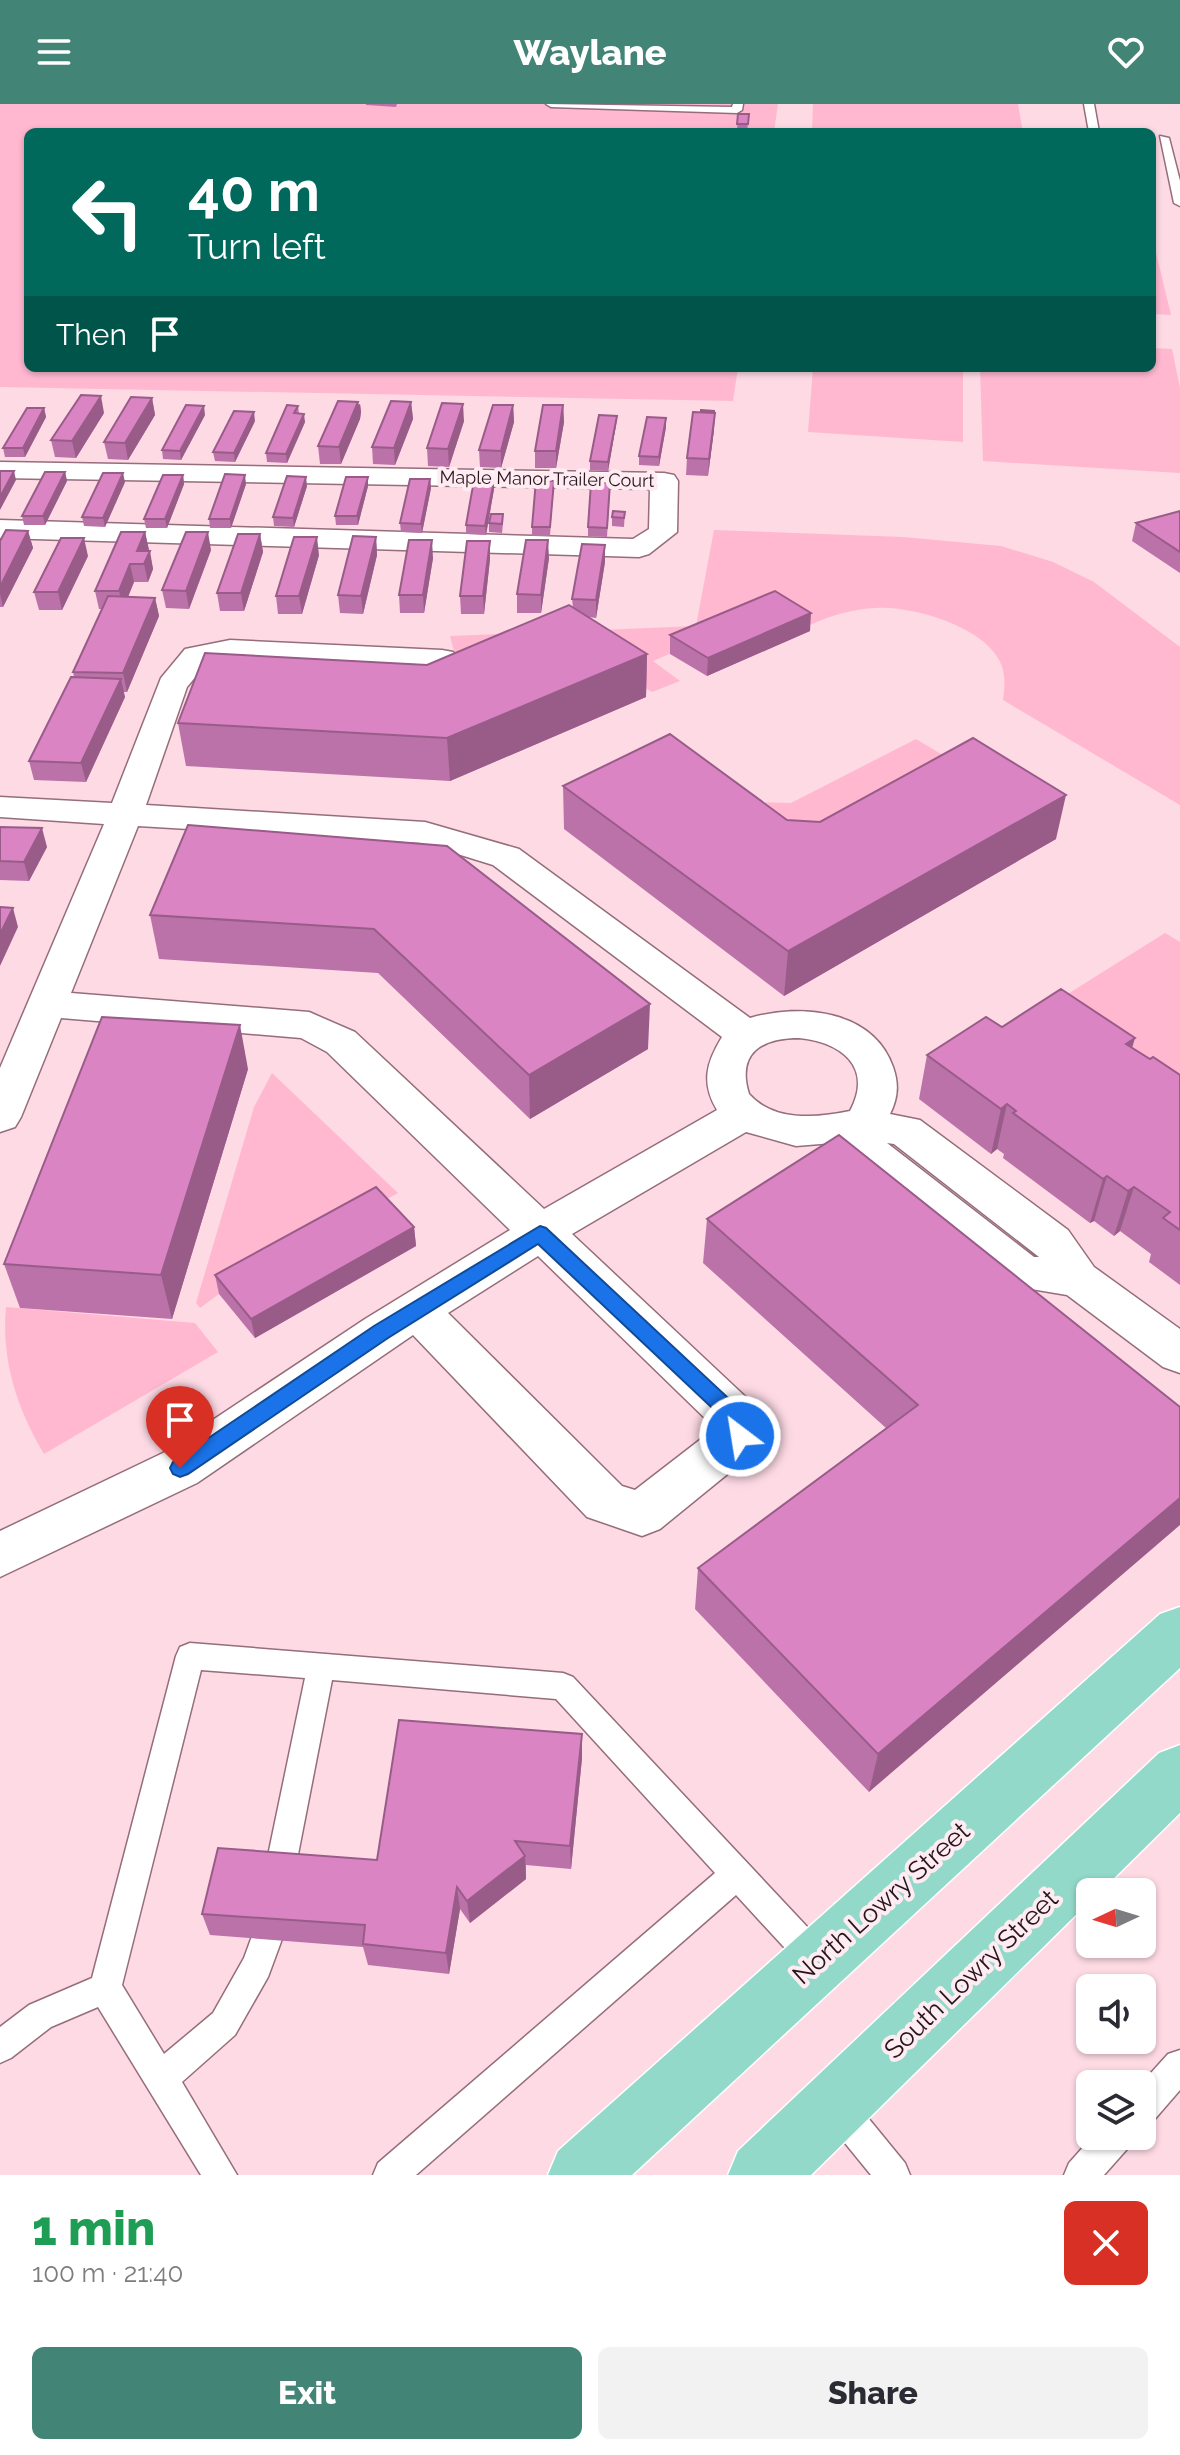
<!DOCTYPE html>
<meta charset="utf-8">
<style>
:root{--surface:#fff;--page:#f2f2f3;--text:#2b2b33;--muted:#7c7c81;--accent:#428475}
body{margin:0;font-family:Raleway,sans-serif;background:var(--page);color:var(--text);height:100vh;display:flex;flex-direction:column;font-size:30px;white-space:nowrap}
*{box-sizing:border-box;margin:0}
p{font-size:26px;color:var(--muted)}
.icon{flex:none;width:44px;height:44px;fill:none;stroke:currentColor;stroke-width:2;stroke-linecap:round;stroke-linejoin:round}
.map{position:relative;height:2071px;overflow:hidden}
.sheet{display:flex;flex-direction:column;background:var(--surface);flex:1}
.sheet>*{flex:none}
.top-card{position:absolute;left:24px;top:24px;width:1132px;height:244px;border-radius:12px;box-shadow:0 2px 6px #0004;background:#00695c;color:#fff;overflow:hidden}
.needle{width:52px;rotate:266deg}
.controls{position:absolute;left:1076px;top:1774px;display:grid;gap:16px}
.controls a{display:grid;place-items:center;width:80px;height:80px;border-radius:12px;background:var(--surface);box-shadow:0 2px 6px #0004;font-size:40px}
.pin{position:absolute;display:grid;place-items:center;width:68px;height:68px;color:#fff;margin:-82px -34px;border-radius:50% 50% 50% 0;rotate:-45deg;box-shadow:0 0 8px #0007}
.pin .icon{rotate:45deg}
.me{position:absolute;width:88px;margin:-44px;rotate:329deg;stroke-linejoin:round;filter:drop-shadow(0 0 6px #0008)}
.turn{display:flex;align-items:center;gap:28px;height:168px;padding:0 32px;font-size:36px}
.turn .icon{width:104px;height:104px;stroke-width:2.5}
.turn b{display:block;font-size:56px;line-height:68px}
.then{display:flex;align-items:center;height:76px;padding:0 32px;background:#0003;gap:16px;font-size:30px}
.round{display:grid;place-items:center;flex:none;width:84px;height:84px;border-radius:12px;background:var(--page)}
.summary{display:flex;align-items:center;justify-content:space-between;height:136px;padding:0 32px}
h1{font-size:48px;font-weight:800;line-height:60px;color:#1e9e55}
.primary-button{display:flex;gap:16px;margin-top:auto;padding:16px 32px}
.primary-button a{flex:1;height:92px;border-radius:12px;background:var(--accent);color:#fff;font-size:32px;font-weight:800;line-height:92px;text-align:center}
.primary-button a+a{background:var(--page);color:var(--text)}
header{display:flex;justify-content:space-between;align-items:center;height:104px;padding:0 32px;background:var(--accent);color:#fff;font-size:36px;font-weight:800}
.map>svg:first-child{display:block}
.green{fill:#ffb8d0}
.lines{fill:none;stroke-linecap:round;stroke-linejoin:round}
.lane-casing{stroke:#956d7b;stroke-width:3}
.street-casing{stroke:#956d7b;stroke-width:3}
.primary-casing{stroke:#fff;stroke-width:3}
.lane{fill:#fff;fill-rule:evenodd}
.street{fill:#fff;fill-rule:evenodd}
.primary{fill:#92d9ca;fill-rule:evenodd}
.wall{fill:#bb72a9}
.shaded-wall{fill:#995c89}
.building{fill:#da84c4;stroke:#995c89;stroke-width:2}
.route{fill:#1a73e8;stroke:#114b97;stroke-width:2}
.labels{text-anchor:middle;stroke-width:8;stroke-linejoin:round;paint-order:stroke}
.far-street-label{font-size:18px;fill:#26161c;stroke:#ffecf2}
.near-street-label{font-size:26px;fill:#26161c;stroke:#ffecf2}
</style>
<header><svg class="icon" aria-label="menu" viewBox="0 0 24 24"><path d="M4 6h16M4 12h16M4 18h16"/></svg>Waylane<svg class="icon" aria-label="heart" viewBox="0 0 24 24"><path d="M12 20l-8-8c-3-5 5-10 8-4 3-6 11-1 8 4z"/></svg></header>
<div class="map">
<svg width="1180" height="2071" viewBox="0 0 1180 2071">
<rect width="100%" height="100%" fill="#fedae5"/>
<g class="green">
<polygon points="0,0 778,0 774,28 28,28 28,264 738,264 733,297 0,283"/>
<polygon points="813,0 1018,0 1023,28 812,28"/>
<polygon points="1152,132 1171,211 1152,210"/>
<polygon points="1152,244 1172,245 1180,284 1180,369 983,357 980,264 1152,264"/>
<polygon points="813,264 963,264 963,338 808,328"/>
<path d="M714 426 903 433 1001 442 1053 458 1094 478 1180 543V701L1003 596C1005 581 1006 567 998 554 978 521 912 502 876 504 852 505 832 511 810 521L776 504 653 557 680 577 652 588 624 571 460 569 450 532 696 522Z"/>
<polygon points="916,635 976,671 815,762 746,698 791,699"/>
<polygon points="1165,829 1180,838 1180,993 1039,908"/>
<polygon points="272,969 398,1089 219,1190 200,1204 196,1199 254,1003"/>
<path d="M6 1203 195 1219 218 1248 44 1350C17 1305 1 1256 6 1203Z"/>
</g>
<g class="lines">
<defs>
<g id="lane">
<polygon points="546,0 732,3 733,0 743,0 742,6 737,9 551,3"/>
<polygon points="1084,0 1094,0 1099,28 1089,28"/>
<polygon points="1160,32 1169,34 1180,77 1180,102 1174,99"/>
<polygon points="190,1539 563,1569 573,1573 827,1844 832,1855 827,1866 816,1871 805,1866 736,1791 416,2071 373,2071 378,2059 715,1769 556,1595 332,1576 294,1771 290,1782 279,1786 268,1782 264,1771 305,1574 201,1566 122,1881 164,1950 213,1909 244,1854 255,1824 266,1819 277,1824 282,1835 268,1873 235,1931 182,1978 237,2071 201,2071 98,1903 51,1923 11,1954 0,1959 0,1923 29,1901 92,1874 176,1552 180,1543"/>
<polygon points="1180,1946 1180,1986 1154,2016 1142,2021 1141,1980 1168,1950"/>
<polygon points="839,1988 851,1993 905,2059 910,2071 871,2071 827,2017 822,2005 827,1993"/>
<polygon points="1093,2032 1133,2032 1128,2044 1104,2071 1064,2071 1069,2059"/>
</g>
<g id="street">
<polygon points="0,358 664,369 674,371 678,377 677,428 649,450 639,453 0,434 0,416 633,435 649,425 650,385 0,374"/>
<path d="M230 536 442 546 453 548 458 555 453 562 442 564 230 554 207 559 187 583 146 701 425 718 519 745 750 914C801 899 873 906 893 963 899 980 898 994 890 1010L920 1016 1068 1126 1094 1163 1180 1225V1269L1163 1263 1067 1191 1007 1181 850 1057 844 1046 845 1038 796 1042 746 1028 572 1130 751 1298 764 1332 757 1346 660 1425 642 1432 587 1413 413 1231 197 1379 0 1473V1427L163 1349 365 1215 510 1126 327 948 301 934 61 914 21 1013 15 1023 0 1028V964L104 720 0 713V693L112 699 161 574 185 545ZM138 722 422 739 493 761 722 933C706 959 701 979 717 1006L544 1105 355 928 309 908 71 889ZM799 934C840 938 874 962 850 1007 816 1014 774 1018 749 990 736 948 763 934 799 934ZM887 1039 894 1040 1039 1153H1034ZM538 1152 713 1322 714 1325 635 1386 622 1382 448 1209Z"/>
</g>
<g id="primary">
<polygon points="1180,1503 1180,1564 632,2071 548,2071 558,2047 1160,1510"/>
<polygon points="1180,1641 1180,1709 1100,1788 1090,1788 1090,1797 811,2071 728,2071 738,2047 1159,1649"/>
</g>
</defs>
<use href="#lane" class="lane-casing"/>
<use href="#street" class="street-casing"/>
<use href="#primary" class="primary-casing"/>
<use href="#lane" class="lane"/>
<use href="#street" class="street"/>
<use href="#primary" class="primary"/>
</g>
<g class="wall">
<polygon points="366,0 397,0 396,3 366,1"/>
<polygon points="738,10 749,10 747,28 737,27"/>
<polygon points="152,294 155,311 128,356 108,355 104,338"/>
<polygon points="411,298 413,315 395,361 373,360 372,343"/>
<polygon points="359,300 360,300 361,308 360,315 341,360 320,360 318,342"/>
<polygon points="513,301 514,318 501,364 480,363 479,346"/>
<polygon points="563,301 564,318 556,364 535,364 535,347"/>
<polygon points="298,302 299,310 305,318 287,359 267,358 266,349"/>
<polygon points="44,304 46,313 25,353 5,353 3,344"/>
<polygon points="104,309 76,354 55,353 51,336"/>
<polygon points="714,309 714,326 708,372 686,371 687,354"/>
<polygon points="205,311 181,356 163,355 162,346"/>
<polygon points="617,312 616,321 608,367 590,366 590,357"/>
<polygon points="666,314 666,323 659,362 639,361 639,352"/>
<polygon points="255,317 235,358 215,357 213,348"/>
<polygon points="464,317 449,363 428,362 427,344"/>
<polygon points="65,368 67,377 45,421 24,421 22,412"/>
<polygon points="183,371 184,380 167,424 146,424 144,415"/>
<polygon points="430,375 431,384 422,429 401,428 400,419"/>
<polygon points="494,377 494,385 486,431 466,430 466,421"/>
<polygon points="554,377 550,432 532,432 532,423"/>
<polygon points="125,378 105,423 84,422 82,413"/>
<polygon points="246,380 231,424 210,424 209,415"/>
<polygon points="307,382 294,423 274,422 273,413"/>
<polygon points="368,382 358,421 336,421 335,412"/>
<polygon points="610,388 607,433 588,432 588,423"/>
<polygon points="1180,407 1180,469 1132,437 1136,419"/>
<polygon points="625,408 624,423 612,422 612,413"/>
<polygon points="489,419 503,419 502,429 489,428"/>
<polygon points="28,427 33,444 3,503 0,503 0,437"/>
<polygon points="145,428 153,465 148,478 134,478 128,493 155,494 159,512 127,588 123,588 125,593 86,678 34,676 29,657 74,573 73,568 102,505 99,505 95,487"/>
<polygon points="260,430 263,448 244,507 220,507 217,489"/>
<polygon points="376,433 377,451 363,510 340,509 338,491"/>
<polygon points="211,446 189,505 166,504 162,486"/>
<polygon points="319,451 302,510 278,510 276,492"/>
<polygon points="88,452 62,506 39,506 34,488"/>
<polygon points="433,454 424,509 400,509 399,491"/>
<polygon points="549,454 541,509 517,509 517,490"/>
<polygon points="490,455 484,510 461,510 460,492"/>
<polygon points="605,458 596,514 588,513 647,550 646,593 450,677 186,662 178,619 427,561 573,504 572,495"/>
<polygon points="810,527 707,572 670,550 670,531"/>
<polygon points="563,682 787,716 1056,735 784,892 564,725"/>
<polygon points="188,721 648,945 530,1015 378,869 159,855 150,811"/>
<polygon points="0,723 47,743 29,777 0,776"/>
<polygon points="1132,944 1150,955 1180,971 1180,1181 1149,1158 1151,1150 1120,1127 1114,1132 1094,1117 1090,1119 1003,1054 1004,1050 997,1045 991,1050 919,995 927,951"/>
<polygon points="248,965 172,1215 20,1204 4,1160"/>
<polygon points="707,1115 1180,1303 869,1688 695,1505 698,1464 886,1324 703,1159"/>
<polygon points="414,1123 416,1142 255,1234 219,1190 215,1171"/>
<polygon points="582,1654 571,1765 526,1761 526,1775 470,1819 460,1805 449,1870 368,1861 363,1843 210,1831 202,1810 377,1756"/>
</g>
<g class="shaded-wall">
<polygon points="101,292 104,309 76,354 72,337"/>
<polygon points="152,294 155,311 128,356 125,339"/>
<polygon points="358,298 359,302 360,300 361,308 360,315 341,360 339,343"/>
<polygon points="411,298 413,315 395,361 394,344"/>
<polygon points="463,300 464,317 449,363 448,345"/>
<polygon points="513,301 514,318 501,364 501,347"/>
<polygon points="563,301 564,318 556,364 556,347"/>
<polygon points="204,302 205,311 181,356 180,347"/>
<polygon points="44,304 46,313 25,353 23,344"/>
<polygon points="254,308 255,317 235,358 234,349"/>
<polygon points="715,309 714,326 708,372 709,355"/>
<polygon points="304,310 305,318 287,359 286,350"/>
<polygon points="617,312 616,321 608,367 608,358"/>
<polygon points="666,314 666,323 659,362 659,353"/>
<polygon points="14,367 16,376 0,406 0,393"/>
<polygon points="65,368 67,377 45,421 43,412"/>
<polygon points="123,369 125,378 105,423 103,414"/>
<polygon points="183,371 184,380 167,424 165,415"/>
<polygon points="245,371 246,380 231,424 230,415"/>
<polygon points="306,373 307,382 294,423 293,414"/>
<polygon points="368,373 368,382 358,421 357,412"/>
<polygon points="430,375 431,384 422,429 421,420"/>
<polygon points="494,377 494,385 486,431 485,422"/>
<polygon points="28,427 33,444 3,503 0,490 0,483"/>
<polygon points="145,428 149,446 143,460 137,447"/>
<polygon points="208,428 211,446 189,505 186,487"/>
<polygon points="260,430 263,448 244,507 241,489"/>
<polygon points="317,433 319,451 302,510 299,492"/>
<polygon points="376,433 377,451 363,510 361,492"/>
<polygon points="84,434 88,452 62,506 58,488"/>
<polygon points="432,436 433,454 424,509 423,491"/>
<polygon points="548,436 549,454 541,509 541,491"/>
<polygon points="490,437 490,455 484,510 483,492"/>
<polygon points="605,441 605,458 596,514 596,496"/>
<polygon points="150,447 153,465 148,478 144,460"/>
<polygon points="130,460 134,478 123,505 119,487"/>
<polygon points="155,494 159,512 127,588 123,569"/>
<polygon points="811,509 810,527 707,572 708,554"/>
<polygon points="647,550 646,593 450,677 447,634"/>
<polygon points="121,575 125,593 86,678 81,659"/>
<polygon points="1066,691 1056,735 784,892 788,847"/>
<polygon points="42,724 47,743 29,777 24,758"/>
<polygon points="13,804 18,823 0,862 0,830"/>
<polygon points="650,900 648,945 530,1015 529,971"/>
<polygon points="240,921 248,965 172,1215 161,1171"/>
<polygon points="1135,934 1122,979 1126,940"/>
<polygon points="1007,1000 997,1045 991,1050 1001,1005"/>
<polygon points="1107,1072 1094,1117 1090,1119 1103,1075"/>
<polygon points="1134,1083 1120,1127 1114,1132 1128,1087"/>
<polygon points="414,1123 416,1142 255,1234 251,1215"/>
<polygon points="1180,1394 1180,1421 869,1688 878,1650"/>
<polygon points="582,1630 582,1654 571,1765 570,1742"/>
<polygon points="525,1752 526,1775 470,1819 467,1797"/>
<polygon points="457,1783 460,1805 449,1870 446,1849"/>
</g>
<g class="building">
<polygon points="738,10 749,10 748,20 737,20"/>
<polygon points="81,291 101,292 72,337 51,336"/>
<polygon points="131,293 152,294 125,339 104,338"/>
<polygon points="338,297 358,298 339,343 318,342"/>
<polygon points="391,297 411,298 394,344 372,343"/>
<polygon points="442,299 463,300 448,345 427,344"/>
<polygon points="186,301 204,302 180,347 162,346"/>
<polygon points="287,301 298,302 294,309 304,310 286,350 266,349"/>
<polygon points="493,301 513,301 501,347 479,346"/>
<polygon points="543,301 563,301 556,347 535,347"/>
<polygon points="27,304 44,304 23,344 3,344"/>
<polygon points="701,306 714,307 714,309 701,308"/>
<polygon points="234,307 254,308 234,349 213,348"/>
<polygon points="693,308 715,309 709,355 687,354"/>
<polygon points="599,311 617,312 608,358 590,357"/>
<polygon points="647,313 666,314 659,353 639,352"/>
<polygon points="0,367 14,367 0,393"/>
<polygon points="45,368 65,368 43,412 22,412"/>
<polygon points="103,369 123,369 103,414 82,413"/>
<polygon points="225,370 245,371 230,415 209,415"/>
<polygon points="163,371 183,371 165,415 144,415"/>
<polygon points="287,372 306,373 293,414 273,413"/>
<polygon points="346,373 368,373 357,412 335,412"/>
<polygon points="410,375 430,375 421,420 400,419"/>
<polygon points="474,376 494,377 485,422 466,421"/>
<polygon points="536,376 554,377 550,423 532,423"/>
<polygon points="591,379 610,379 607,424 588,423"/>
<polygon points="613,407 625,408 624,414 612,413"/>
<polygon points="1180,407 1180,448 1136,419"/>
<polygon points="491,410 503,410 502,420 489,419"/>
<polygon points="6,426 28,427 0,483 0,437"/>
<polygon points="121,428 145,428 137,447 150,447 144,460 130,460 119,487 95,487"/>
<polygon points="186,428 208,428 186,487 162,486"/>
<polygon points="238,430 260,430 241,489 217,489"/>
<polygon points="353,432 376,433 361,492 338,491"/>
<polygon points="294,433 317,433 299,492 276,492"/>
<polygon points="61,434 84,434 58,488 34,488"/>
<polygon points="409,436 432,436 423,491 399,491"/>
<polygon points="526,436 548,436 541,491 517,490"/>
<polygon points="467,437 490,437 483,492 460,492"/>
<polygon points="582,440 605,441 596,496 572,495"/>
<polygon points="775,487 811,509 708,554 670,531"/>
<polygon points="108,492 155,494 123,569 73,568"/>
<polygon points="569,501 647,550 447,634 178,619 205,549 427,561"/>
<polygon points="71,573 121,575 81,659 29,657"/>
<polygon points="670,630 787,716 820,718 973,634 1066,691 788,847 563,682"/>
<polygon points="188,721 447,742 650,900 529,971 374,825 150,811"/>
<polygon points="0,723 42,724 24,758 0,757"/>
<polygon points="0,803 13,804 0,830"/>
<polygon points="1061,885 1135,934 1126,940 1150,955 1153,953 1180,971 1180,1126 1163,1114 1170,1108 1134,1083 1128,1087 1107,1072 1103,1075 1013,1009 1016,1007 1007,1000 1001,1005 927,951 986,913 1002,923"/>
<polygon points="102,913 240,921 161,1171 4,1160"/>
<polygon points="839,1031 1180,1303 1180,1394 878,1650 698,1464 918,1301 707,1115"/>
<polygon points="376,1083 414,1123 251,1215 215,1171"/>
<polygon points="399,1616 582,1630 570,1742 515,1737 525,1752 467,1797 457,1783 446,1849 363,1840 365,1821 202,1810 218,1744 377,1756"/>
</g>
<polygon class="route" points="540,1122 546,1124 741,1306 751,1332 748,1338 740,1341 733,1338 725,1316 538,1140 388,1234 188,1370 180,1373 173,1370 170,1364 173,1358 374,1222"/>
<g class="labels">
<g class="far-street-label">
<text transform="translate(547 375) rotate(1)" y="6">Maple Manor Trailer Court</text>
</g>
<g class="near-street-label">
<text transform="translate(881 1799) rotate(-42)" y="9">North Lowry Street</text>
<text transform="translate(971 1870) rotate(-44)" y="9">South Lowry Street</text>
</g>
</g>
</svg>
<div class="controls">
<a><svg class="needle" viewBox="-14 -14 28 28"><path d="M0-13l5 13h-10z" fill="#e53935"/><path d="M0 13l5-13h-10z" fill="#7c7c81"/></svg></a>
<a><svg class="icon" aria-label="sound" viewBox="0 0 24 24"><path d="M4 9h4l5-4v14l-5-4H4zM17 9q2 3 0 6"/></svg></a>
<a><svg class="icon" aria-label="layers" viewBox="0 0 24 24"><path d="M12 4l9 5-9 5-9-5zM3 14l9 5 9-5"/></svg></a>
</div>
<div class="pin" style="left:180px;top:1364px;background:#d93025"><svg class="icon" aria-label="arrive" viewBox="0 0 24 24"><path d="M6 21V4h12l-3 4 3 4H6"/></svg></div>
<svg class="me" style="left:740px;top:1332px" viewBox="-20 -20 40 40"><circle r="17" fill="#1a73e8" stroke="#fff" stroke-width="3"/><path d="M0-11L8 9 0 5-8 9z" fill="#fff"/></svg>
<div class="top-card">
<div class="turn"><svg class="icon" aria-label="left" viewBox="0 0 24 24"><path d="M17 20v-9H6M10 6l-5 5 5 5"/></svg><div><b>40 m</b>Turn left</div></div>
<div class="then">Then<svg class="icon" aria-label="arrive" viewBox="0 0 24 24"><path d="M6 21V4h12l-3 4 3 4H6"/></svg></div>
</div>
</div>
<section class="sheet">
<div class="summary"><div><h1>1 min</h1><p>100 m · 21:40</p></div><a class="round" style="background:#d93025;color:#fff"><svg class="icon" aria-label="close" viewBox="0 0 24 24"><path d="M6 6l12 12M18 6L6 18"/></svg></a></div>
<div class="primary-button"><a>Exit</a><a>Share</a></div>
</section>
